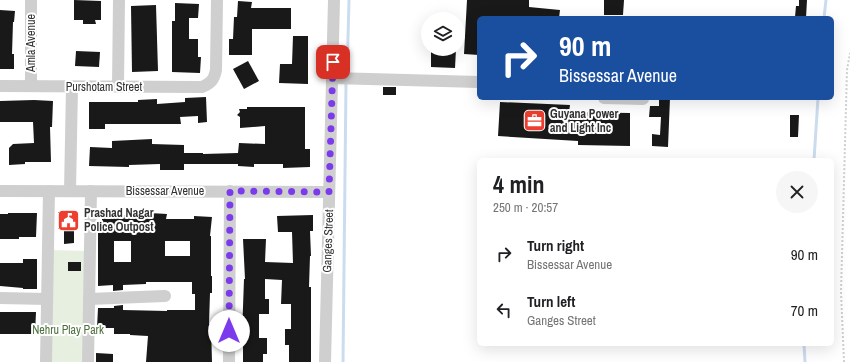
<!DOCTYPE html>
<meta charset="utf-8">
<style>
:root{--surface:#fff;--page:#f6f6f6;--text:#202124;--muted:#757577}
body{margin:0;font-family:"Archivo Narrow",sans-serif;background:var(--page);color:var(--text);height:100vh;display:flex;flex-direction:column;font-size:15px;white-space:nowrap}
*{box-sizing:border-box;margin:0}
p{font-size:13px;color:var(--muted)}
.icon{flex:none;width:22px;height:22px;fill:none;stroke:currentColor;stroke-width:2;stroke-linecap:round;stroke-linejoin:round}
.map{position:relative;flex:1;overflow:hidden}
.sheet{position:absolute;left:477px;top:158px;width:357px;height:188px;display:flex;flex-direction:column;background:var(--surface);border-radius:6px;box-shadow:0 4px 16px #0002}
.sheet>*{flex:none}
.banner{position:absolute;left:477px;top:16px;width:357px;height:84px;border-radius:6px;box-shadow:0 4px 16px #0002;background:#1a4fa0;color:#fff;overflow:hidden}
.tools{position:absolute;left:421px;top:12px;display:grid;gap:8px}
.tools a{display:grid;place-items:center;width:44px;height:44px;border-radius:50%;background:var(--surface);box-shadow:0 4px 16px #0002;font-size:20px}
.pin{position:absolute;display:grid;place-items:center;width:34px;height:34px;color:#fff;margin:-17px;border-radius:8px;box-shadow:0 2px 6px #0006}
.me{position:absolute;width:44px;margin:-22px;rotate:0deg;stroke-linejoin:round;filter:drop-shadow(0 0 3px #0008)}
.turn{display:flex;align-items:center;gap:14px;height:84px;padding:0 16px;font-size:18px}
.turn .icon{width:52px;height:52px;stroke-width:2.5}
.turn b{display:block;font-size:28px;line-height:34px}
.round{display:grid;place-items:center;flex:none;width:42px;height:42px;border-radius:21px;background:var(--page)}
.summary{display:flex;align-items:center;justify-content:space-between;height:68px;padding:0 16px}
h1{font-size:24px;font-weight:800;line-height:30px}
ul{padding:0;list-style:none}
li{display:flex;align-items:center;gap:12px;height:56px;padding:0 16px}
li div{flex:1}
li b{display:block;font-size:15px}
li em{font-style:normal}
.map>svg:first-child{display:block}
.green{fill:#e6efe0}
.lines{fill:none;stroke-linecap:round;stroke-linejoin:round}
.stream{stroke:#ccdcef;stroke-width:3}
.building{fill:#191919;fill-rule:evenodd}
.path{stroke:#cfcfcf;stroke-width:2;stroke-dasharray:2 2;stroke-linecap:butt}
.minor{stroke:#cfcfcf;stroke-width:12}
.route{stroke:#7c3aed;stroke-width:7;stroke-dasharray:0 12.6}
.labels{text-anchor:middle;stroke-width:4;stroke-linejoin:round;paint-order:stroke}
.street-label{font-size:12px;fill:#323232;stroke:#fff}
.poi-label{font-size:12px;font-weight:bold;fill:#323232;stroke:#fff;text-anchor:start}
.park-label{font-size:12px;fill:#4d703c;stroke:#fff}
</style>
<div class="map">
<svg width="850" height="362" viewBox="0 0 850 362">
<rect width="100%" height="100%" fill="#fff"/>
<polygon class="green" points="48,250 90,251 88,362 46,362"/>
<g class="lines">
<g class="stream">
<polyline points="824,18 826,0"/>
<polyline points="347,76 349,0"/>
<polyline points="814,160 818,98"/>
<polyline points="804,344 805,362"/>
<polyline points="343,362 346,82"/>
</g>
</g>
<g class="building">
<polygon points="74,0 101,1 101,20 95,20 96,24 83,24 83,20 74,20"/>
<polygon points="467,0 529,0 529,7 560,10 559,18 479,18 479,55 464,54"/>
<polygon points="604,0 624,0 623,15 604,15"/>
<polygon points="799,0 807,0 806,18 795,17 796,6 799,6"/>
<polygon points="238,1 252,2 251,8 291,8 291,29 252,29 252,55 229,55 229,39 233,39 234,17 237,17"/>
<polygon points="175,3 199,4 198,18 189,18 189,39 198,39 198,57 201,57 200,73 172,72 172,21 175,21"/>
<polygon points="156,5 158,71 132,72 131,6"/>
<polygon points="0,10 15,11 14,22 13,22 12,54 14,54 14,69 0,69"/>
<polygon points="293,36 308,36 308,84 279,83 280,64 292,64"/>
<polygon points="431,49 456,49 455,68 431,67"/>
<polygon points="76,51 100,52 99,67 75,66"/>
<polygon points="248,61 259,81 244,89 233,69"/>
<rect x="383" y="87" width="13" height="8"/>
<polygon points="206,97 207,122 198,123 198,116 180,117 181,124 105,124 105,129 89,129 89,102 138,102 138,100 157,99 157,104 185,102 185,98"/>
<polygon points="659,98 670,98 668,147 652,146 652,134 660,135 661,117 649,117 650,106 659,106"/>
<polygon points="34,100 53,101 52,127 50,127 51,162 25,162 25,164 9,165 9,148 13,144 34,143 33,122 0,122 0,101"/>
<polygon points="500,102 570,105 569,112 630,113 630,146 578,145 578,141 498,136"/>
<polygon points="247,107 305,107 305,149 310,149 310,167 283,168 283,164 254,164 254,167 238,166 238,164 184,164 184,170 160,170 160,164 129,165 129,167 89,166 90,147 112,148 112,141 152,139 152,144 184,145 184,153 203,153 203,154 238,153 239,143 265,144 265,126 240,128 240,117 237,115 240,112 239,109 247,109"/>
<polygon points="790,115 799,115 798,137 790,137"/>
<polygon points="58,212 78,212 78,229 74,229 74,243 64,244 64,229 58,229"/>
<polygon points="8,213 37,213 36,237 19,237 19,239 0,239 0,214 8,214"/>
<path d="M150 213 167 214 166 219H194V216L212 217 210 236H211V276H212V293H210L209 324H211L212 362H146L148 336 130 335V334H114V328H97L98 308H114V306L123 305V310L167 311V310H195V294H192V282H146V284L123 285V290L113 291V285L98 286V226H102V217H116V215H129V217L149 218ZM114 241H131V262H114ZM165 241H190V256H165Z"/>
<polygon points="313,215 313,231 310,231 311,256 310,256 309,287 311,287 311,362 289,362 289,345 285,345 285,329 291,329 291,304 281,304 282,280 265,279 265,299 269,299 269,314 259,314 259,338 267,338 267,354 263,354 263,362 243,362 243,335 242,335 244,279 245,279 243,239 266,239 265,262 293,263 292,232 278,232 277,216"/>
<polygon points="23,259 37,259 37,289 23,289 23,288 0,286 0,263 23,263"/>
<rect x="68" y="262" width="13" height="9"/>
<polygon points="0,312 36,312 35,334 0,334"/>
<polygon points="96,353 113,354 113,362 96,362"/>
</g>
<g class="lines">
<polyline class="path" points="844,362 841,292 847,70 850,53"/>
<g class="minor">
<polyline points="31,0 31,85"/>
<polyline points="332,78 479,82"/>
<path d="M0 86 202 87C211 83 214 80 216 70L217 0"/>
<polyline points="118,86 119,0"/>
<polyline points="604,98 643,99"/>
<polyline points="0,191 329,192"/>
<polyline points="70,191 72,87"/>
<polyline points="0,298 47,299"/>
<polyline points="89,299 165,296"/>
<polyline points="46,362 49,191"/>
<polyline points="88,362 91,191"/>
<polyline points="229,362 230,191"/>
<polyline points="325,362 334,0"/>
</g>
</g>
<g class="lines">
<polyline class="route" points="229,331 230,191 329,192 333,62"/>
</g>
<defs>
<symbol id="office-square" viewBox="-11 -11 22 22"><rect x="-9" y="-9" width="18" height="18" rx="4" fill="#ed3e2f" stroke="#fff"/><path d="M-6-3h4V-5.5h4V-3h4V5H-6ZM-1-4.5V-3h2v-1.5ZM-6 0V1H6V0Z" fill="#fff"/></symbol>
<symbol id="civic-square" viewBox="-11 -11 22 22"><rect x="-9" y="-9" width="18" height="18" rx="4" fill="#ed3e2f" stroke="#fff"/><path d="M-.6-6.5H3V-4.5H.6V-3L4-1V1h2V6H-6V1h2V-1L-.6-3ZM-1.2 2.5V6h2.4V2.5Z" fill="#fff"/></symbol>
</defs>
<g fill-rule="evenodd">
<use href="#office-square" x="522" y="108" width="25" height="25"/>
<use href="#civic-square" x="56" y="208" width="25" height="25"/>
</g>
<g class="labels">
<g class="street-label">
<text transform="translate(31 43) rotate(-90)" y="4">Amla Avenue</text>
<text x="104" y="91">Purshotam Street</text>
<text x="165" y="195">Bissessar Avenue</text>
<text transform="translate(328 241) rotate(-88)" y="4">Ganges Street</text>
</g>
<g class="poi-label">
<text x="550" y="118">Guyana Power<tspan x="550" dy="14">and Light Inc</tspan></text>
<text x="84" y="217">Prashad Nagar<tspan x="84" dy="14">Police Outpost</tspan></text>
</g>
<g class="park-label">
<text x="68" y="334">Nehru Play Park</text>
</g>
</g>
</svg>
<div class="tools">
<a><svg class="icon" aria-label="layers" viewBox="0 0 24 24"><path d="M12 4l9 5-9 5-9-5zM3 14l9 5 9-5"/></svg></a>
</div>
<div class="pin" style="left:333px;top:62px;background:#d93025"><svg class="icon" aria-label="arrive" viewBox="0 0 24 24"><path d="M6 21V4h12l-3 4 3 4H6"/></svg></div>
<svg class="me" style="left:229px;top:331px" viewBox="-20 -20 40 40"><circle r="19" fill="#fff"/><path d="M0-13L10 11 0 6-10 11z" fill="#7c3aed"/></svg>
<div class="banner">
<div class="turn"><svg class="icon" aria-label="right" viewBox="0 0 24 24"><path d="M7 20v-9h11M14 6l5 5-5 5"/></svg><div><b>90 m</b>Bissessar Avenue</div></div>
</div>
<section class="sheet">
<div class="summary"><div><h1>4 min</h1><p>250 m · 20:57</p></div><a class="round"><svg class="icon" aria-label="close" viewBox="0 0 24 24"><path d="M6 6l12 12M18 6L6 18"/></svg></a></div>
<ul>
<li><svg class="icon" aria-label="right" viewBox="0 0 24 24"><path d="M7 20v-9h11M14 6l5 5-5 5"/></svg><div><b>Turn right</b><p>Bissessar Avenue</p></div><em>90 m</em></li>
<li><svg class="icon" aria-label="left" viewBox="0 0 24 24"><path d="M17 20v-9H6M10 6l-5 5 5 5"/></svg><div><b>Turn left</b><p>Ganges Street</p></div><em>70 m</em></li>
</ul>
</section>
</div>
